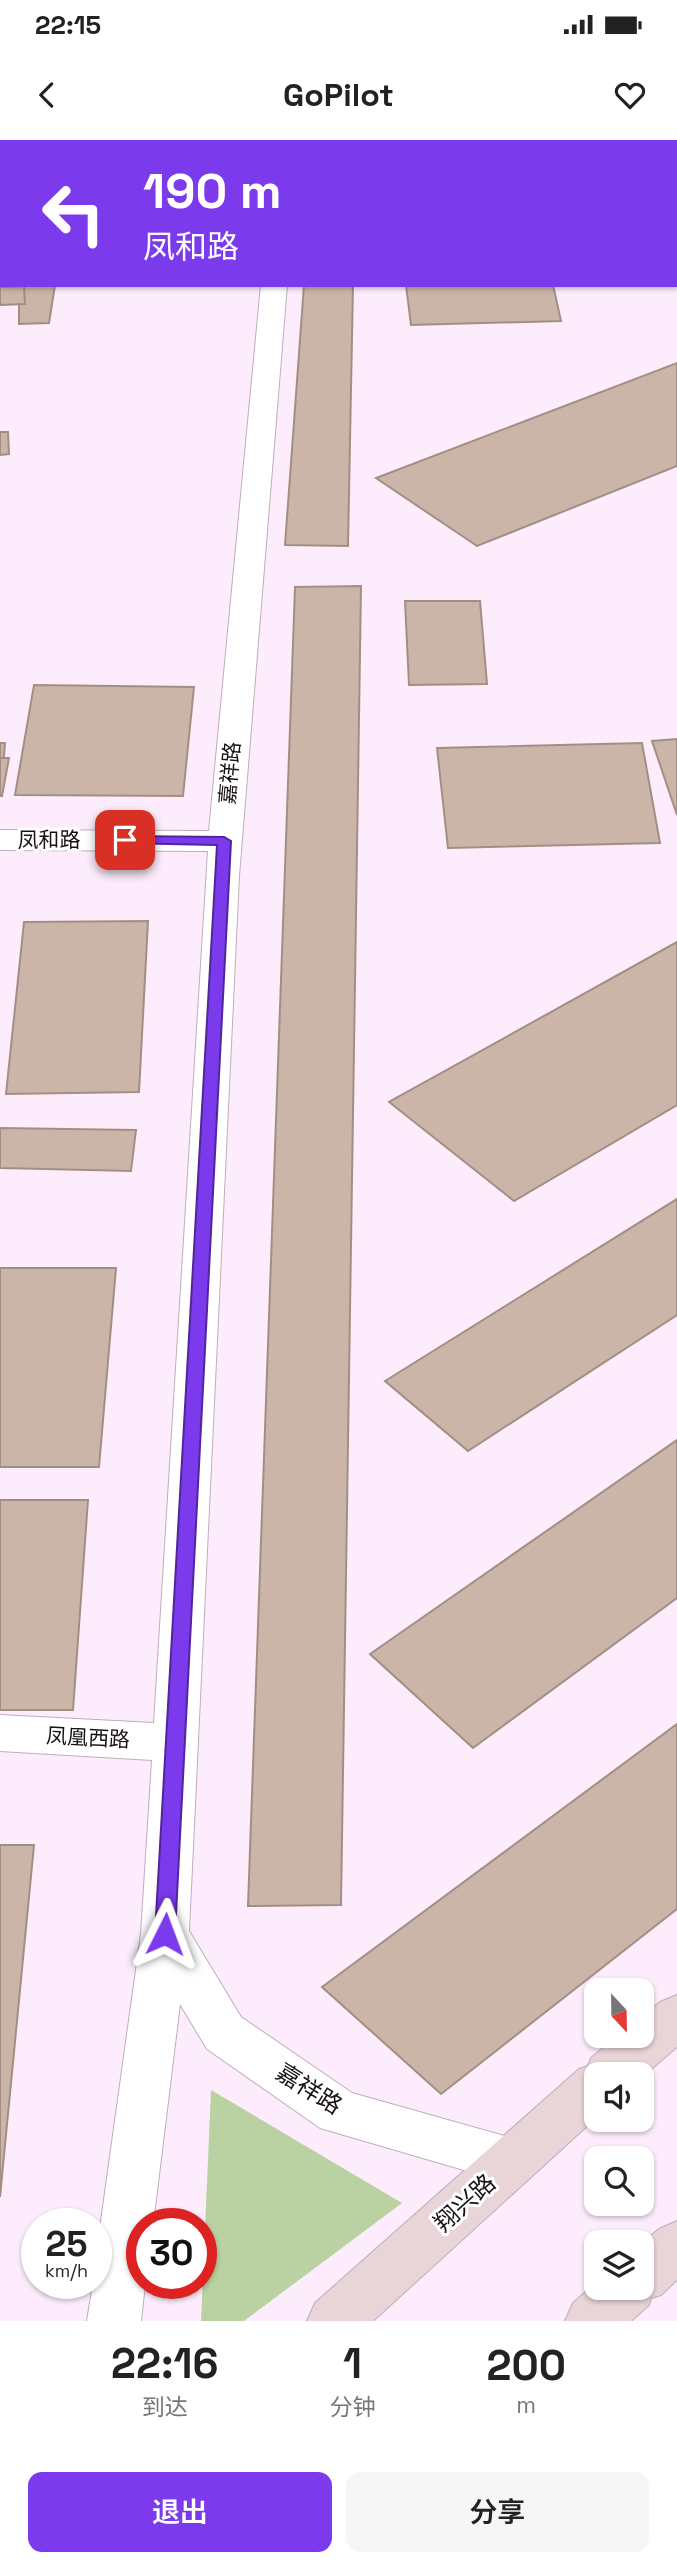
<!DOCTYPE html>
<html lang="zh">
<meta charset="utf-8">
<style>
:root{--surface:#fff;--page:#f6f6f6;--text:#222;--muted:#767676;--accent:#7c3aed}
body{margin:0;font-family:"Space Grotesk","Noto Sans SC",sans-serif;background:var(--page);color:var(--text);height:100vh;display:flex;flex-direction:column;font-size:26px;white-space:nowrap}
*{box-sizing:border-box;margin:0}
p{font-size:23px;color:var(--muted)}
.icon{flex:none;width:38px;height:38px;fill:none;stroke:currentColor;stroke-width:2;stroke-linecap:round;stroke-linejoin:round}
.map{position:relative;height:2181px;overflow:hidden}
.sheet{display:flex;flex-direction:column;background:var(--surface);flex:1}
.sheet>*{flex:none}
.hud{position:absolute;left:0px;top:0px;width:677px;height:147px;box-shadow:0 2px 5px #0004;background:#7c3aed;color:#fff;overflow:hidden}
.needle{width:46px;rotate:158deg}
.tools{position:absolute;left:584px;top:1838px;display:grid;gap:14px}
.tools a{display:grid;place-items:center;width:70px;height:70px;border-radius:14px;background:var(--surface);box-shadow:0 2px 5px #0004;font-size:35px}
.speed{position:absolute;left:21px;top:2068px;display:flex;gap:14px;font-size:35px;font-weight:700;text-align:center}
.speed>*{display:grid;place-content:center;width:91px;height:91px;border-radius:50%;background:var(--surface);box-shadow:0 2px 5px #0004;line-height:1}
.speed small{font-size:18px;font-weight:400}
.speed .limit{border:10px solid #d22;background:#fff;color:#111}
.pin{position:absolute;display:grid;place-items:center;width:60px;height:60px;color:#fff;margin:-30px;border-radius:14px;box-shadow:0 4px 10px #0006}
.me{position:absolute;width:77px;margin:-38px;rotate:3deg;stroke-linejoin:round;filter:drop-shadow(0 0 5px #0008)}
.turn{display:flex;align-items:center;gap:24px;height:147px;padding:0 28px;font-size:32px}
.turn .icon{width:91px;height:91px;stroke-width:2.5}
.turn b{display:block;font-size:49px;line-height:60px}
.eta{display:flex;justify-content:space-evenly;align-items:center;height:119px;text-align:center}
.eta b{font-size:42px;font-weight:600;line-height:49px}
.primary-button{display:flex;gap:14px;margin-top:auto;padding:14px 28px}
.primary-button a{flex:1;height:80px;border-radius:14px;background:var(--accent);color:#fff;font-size:28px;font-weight:600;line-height:80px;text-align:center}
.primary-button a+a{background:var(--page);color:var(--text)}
.status{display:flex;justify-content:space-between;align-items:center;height:49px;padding:0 35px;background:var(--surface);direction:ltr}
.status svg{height:19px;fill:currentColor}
header{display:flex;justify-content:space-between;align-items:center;height:91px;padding:0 28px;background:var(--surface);font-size:32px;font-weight:600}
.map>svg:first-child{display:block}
.green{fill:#bad1a1}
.building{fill:#cbb4a8;stroke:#a48e83;stroke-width:2}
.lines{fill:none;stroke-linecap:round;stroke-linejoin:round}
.street-casing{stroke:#bfadbe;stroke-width:2}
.secondary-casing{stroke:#bfadbe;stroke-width:2}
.street{fill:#fff;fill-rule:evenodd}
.secondary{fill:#e9d4d8;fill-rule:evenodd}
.route{fill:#7c3aed;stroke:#51269a;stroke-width:2}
.labels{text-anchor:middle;stroke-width:6;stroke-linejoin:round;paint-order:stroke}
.street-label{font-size:21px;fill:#181218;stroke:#fff}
.near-street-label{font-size:24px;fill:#181218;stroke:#fff}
</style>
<div class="status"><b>22:15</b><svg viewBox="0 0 49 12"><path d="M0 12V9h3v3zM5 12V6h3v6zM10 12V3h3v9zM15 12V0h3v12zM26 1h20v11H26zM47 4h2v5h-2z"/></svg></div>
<header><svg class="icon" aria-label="back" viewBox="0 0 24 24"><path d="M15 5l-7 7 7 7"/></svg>GoPilot<svg class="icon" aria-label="heart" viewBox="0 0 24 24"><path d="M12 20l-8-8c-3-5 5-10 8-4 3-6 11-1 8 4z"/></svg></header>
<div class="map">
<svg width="677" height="2181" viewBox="0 0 677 2181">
<rect width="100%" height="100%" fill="#fdedfc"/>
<polygon class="green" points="211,1950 402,2063 244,2181 201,2181"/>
<g class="building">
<polygon points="19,145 55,145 49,183 19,184"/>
<polygon points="304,145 353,145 348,406 285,405"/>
<polygon points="406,145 553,145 561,181 411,185"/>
<polygon points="24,146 25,164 0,165 0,147"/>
<polygon points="677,223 677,326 477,406 376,338"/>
<polygon points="0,292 8,292 9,314 0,315"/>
<polygon points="361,446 341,1765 248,1766 295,447"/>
<polygon points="405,461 480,461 487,544 409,545"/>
<polygon points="34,545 194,547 183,656 15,655"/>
<polygon points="677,599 677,675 652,601"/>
<polygon points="0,603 5,603 2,639 0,639"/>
<polygon points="642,603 660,703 448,708 437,608"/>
<polygon points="0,618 9,618 2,656 0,656"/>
<polygon points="148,781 139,952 6,954 24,782"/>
<polygon points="677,802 677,965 514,1061 389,962"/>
<polygon points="0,988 136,990 131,1031 0,1028"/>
<polygon points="677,1059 677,1175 468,1311 385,1241"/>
<polygon points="0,1128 116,1128 99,1327 0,1327"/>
<polygon points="677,1300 677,1458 473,1608 370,1514"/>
<polygon points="0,1360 88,1360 73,1570 0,1570"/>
<polygon points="677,1584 677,1769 441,1954 322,1847"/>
<polygon points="0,1705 34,1705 0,2057"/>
</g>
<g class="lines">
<defs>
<g id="street">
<rect x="275" y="0" width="24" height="2"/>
<polygon points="566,0 655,0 565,2"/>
<rect x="0" y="10" width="2" height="14"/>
<polygon points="261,145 287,145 239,736 189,1791 241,1877 352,1953 512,1998 530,2004 538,2021 530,2038 512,2044 320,1988 207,1909 180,1864 153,2084 142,2084 142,2144 145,2144 141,2181 87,2181 93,2144 96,2144 96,2117 141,1794 152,1620 0,1611 0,1575 154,1583 208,711 0,710 0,690 209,691"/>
</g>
<g id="secondary">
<polygon points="677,1855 677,1907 642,1937 642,1934 597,1934 597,1977 373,2181 307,2181 315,2163 579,1929 588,1926 591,1918 619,1895 642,1895 642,1876 660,1862"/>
<polygon points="677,2081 677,2140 661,2155 651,2158 649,2165 631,2181 565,2181 573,2163 597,2142 597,2147 642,2147 642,2103 659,2089"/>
</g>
</defs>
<use href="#street" class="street-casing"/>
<use href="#secondary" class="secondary-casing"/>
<use href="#street" class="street"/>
<use href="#secondary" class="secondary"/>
</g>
<polygon class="route" points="125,696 224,697 231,701 175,1794 172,1800 165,1802 158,1800 155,1794 217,705 120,703 120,697"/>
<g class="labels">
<g class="street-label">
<text transform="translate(230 633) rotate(-85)" y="7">嘉祥路</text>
<text x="49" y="707">凤和路</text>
<text transform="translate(88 1598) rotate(3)" y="7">凤凰西路</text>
</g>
<g class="near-street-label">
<text transform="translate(309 1949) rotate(32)" y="8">嘉祥路</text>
<text transform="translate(465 2063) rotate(-42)" y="8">翔兴路</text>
</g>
</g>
</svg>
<div class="tools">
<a><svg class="needle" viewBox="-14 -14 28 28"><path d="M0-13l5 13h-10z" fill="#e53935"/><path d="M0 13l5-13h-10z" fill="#767676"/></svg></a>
<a><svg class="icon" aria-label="sound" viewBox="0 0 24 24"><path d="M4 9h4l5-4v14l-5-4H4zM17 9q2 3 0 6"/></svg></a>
<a><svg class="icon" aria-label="search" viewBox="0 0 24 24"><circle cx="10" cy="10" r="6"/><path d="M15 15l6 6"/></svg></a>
<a><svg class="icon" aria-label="layers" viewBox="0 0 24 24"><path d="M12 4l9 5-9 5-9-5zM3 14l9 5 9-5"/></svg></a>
</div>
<div class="speed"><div>25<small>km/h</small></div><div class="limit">30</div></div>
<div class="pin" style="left:125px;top:700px;background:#d93025"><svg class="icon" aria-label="arrive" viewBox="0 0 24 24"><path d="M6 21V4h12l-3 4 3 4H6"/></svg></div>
<svg class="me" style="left:165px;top:1794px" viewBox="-20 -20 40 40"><path d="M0-17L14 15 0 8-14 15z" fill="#7c3aed" stroke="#fff" stroke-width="4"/></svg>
<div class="hud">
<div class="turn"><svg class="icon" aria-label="left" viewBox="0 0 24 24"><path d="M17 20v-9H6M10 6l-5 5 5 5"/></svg><div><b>190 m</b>凤和路</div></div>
</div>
</div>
<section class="sheet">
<div class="eta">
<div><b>22:16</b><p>到达</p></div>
<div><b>1</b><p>分钟</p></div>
<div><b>200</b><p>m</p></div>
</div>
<div class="primary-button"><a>退出</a><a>分享</a></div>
</section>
